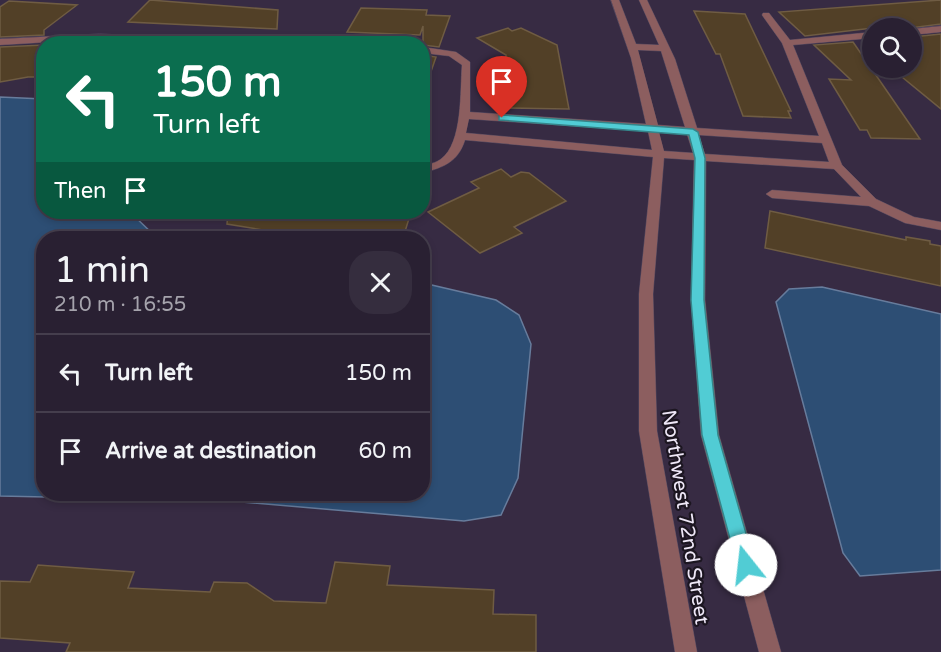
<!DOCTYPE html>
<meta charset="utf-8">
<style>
:root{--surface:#292032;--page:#352d3e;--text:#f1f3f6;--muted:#a5a3ac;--line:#453e4d}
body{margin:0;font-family:"Varela Round",sans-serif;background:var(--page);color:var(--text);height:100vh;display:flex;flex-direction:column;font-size:22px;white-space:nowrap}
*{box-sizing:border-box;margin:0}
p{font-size:20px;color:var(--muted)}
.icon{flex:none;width:33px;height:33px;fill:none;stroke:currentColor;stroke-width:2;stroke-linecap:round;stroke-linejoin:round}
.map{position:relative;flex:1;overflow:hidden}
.panel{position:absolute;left:36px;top:231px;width:394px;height:270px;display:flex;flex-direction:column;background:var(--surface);border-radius:24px;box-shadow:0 3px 9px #0003,0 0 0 2px var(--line)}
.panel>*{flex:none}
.guide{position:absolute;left:36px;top:36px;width:394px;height:183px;border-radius:24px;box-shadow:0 3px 9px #0003,0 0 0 2px var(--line);background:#0b6e4f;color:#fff;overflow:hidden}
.fabs{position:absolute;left:862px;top:18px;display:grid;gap:12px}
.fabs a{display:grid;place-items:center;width:60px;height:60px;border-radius:50%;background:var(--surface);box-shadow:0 3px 9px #0003,0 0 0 2px var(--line);font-size:30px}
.pin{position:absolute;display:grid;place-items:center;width:51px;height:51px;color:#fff;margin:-62px -26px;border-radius:50% 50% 50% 0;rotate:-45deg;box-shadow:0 0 6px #0007}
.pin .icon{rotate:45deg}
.me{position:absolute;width:66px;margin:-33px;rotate:344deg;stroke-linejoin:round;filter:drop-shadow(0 0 4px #0008)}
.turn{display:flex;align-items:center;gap:21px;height:126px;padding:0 18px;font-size:27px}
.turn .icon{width:78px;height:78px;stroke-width:2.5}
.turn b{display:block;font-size:42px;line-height:51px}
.then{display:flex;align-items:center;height:57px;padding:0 18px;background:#0003;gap:12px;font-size:22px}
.round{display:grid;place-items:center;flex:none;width:63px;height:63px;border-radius:24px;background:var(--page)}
.headline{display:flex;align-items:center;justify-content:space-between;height:102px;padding:0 18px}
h1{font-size:36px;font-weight:600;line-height:45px}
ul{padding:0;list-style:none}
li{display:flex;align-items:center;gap:18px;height:78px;padding:0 18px;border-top:2px solid var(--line)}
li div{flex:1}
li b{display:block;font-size:22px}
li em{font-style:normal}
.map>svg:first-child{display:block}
.water{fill:#2d4e74;stroke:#677c9c;stroke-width:1.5}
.building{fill:#524027;stroke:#6f5c43;stroke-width:1.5}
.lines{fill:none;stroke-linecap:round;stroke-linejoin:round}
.minor-casing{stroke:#544960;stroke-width:1}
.minor{fill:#8c5e5f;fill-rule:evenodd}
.route{fill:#51ccd4;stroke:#35858a;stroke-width:1.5}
.labels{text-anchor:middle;stroke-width:4.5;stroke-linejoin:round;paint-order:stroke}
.street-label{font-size:20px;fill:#efe8f8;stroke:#1c1621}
</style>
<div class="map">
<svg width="941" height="652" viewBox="0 0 941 652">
<rect width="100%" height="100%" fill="#372b43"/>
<g class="water">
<polygon points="0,97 43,99 44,212 130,212 157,238 44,238 44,494 423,494 423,283 496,300 519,315 531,344 518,478 501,515 464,521 230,501 0,496"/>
<polygon points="822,287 941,314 941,570 860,576 843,553 776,302 789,289"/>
</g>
<g class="building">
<polygon points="150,0 278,10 277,29 128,22"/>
<polygon points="941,0 941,24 910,28 873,28 805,36 779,12"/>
<polygon points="9,1 77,5 44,30 44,35 0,37 0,7"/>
<polygon points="361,8 427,10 426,15 450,16 439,47 423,45 423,26 420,35 347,32"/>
<polygon points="694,11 745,14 791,111 788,111 791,118 743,116 720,54 716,54"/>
<polygon points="508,28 512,31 521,28 557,45 569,109 506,108 506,55 477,38"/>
<polygon points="941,34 941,109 891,68 912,68 912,37"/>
<polygon points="853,42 880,81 920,139 871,138 867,130 860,130 829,79 851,80 814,45"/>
<polygon points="44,45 44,77 28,77 0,82 0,47"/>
<polygon points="423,55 436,57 427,83 423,82"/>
<polygon points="501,169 511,177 521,172 529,173 566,201 514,227 522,233 480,253 428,212 479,188 471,182"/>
<polygon points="770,211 906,240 906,237 930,241 930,244 941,246 941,286 765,248"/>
<polygon points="228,212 411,212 403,238 272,238 275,232 227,224"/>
<polygon points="335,562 390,566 387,585 494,590 493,614 536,615 536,652 66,652 70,643 0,638 0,581 30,582 38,565 134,572 128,588 210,592 214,582 247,583 274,601 326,603"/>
</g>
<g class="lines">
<defs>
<g id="minor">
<path d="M611 0H619L636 44 659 45 639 0H647L675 59 697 128 819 136 782 43 762 15 763 13H769L790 40 873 32V38L793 45 842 165 876 199 914 217 941 222V230L905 223 869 206 772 198 766 194 772 190 861 197 834 169 706 161 705 300 719 435 781 652H759L701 435 691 300 694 160 664 158 653 294 657 431 697 652H675L639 431V294L653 157 465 140C458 162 444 167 423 173V165C429 164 436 163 441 159 463 143 460 90 462 65L449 56 423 53V47L456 52 470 62V112L646 124 631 58ZM638 50 661 51 685 127 658 125ZM469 119 648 131 652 150 466 133ZM659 132 687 134 693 153 664 151ZM699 135 822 143 829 162 705 154Z"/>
<polygon points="941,26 941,32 912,35 912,29"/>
<polygon points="100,34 268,41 272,44 100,39 0,45 0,39"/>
</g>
</defs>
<use href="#minor" class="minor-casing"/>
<use href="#minor" class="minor"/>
</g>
<polygon class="route" points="502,115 693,129 698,132 705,158 704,300 718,435 755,565 752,571 746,574 740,571 737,565 702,435 691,300 695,158 689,135 499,120 499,116"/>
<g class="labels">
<g class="street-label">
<text transform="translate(686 517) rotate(81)" y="7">Northwest 72nd Street</text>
</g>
</g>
</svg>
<div class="fabs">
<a><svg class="icon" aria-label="search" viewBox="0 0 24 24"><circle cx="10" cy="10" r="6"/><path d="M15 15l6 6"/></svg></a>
</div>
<div class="pin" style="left:502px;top:118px;background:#d93025"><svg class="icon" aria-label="arrive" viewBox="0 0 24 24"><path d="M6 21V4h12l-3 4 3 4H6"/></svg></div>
<svg class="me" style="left:746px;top:565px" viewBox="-20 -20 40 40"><circle r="19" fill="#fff"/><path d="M0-13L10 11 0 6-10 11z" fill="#51ccd4"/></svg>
<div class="guide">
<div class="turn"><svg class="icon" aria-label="left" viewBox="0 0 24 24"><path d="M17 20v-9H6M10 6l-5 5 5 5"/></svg><div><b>150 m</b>Turn left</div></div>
<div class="then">Then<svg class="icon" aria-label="arrive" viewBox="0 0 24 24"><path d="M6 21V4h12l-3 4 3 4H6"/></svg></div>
</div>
<section class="panel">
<div class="headline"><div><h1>1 min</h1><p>210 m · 16:55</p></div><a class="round"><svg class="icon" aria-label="close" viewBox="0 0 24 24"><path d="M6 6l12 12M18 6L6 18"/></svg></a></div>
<ul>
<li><svg class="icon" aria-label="left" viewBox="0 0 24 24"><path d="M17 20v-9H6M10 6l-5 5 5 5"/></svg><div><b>Turn left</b></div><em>150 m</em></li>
<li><svg class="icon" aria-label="arrive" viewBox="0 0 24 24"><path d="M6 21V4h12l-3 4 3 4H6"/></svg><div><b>Arrive at destination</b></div><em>60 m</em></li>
</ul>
</section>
</div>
